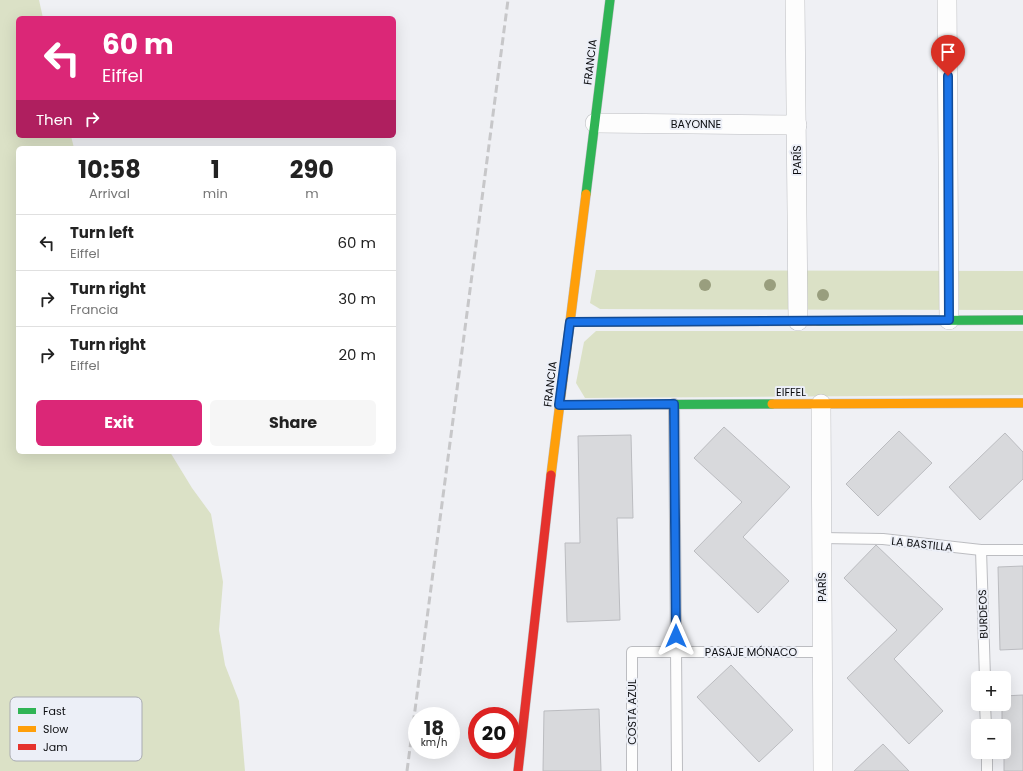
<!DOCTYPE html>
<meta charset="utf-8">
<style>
:root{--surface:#fff;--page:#f6f6f6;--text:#222;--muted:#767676;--line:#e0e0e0;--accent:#db2777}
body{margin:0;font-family:Poppins,sans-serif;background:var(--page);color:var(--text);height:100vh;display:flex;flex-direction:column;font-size:15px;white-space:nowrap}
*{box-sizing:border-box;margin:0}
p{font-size:13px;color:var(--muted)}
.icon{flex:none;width:22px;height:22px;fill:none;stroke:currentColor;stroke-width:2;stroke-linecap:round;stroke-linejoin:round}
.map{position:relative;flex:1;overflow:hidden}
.side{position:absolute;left:16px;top:146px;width:380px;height:308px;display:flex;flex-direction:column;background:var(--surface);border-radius:6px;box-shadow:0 4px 16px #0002}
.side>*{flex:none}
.top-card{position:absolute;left:16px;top:16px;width:380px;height:122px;border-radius:6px;box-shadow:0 4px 16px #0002;background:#db2777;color:#fff;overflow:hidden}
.controls{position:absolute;left:971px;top:671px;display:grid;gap:8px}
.controls a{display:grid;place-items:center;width:40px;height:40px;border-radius:6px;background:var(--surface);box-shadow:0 4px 16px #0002;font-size:20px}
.speed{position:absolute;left:408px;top:707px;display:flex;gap:8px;font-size:20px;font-weight:700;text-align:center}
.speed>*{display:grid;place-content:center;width:52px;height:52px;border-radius:50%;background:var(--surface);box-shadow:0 4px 16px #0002;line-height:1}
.speed small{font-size:10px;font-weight:400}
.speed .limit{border:6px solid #d22;background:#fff;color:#111}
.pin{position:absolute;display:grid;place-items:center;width:34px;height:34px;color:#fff;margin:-41px -17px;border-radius:50% 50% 50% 0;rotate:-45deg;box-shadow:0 0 4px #0007}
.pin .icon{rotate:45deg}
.me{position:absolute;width:44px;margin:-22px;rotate:0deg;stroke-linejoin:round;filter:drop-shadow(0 0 3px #0008)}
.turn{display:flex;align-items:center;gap:14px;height:84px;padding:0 20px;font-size:18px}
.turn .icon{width:52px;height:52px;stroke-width:2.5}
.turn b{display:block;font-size:28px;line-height:34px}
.then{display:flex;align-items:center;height:38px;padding:0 20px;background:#0003;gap:8px;font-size:15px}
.eta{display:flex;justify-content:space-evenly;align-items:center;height:68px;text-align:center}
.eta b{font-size:24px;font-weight:700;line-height:28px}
.cta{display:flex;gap:8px;margin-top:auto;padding:8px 20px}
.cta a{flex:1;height:46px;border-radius:6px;background:var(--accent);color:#fff;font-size:16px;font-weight:700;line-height:46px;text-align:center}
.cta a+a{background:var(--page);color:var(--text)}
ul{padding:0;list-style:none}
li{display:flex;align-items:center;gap:12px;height:56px;padding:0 20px;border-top:1px solid var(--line)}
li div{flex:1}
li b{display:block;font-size:15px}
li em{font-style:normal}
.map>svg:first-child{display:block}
.green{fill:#dbe1c6}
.building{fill:#d8d9dc;stroke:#bbbcc0}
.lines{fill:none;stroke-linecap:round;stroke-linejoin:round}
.lane-casing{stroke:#bcbdc1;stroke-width:12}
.street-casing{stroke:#bcbdc1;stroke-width:20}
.fast-casing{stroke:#bcbdc1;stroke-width:10}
.slow-casing{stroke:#bcbdc1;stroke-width:10}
.jam-casing{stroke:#bcbdc1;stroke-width:10}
.lane{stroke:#fdfdfd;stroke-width:10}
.street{stroke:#fdfdfd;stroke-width:19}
.fast{stroke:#30b455;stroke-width:9}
.slow{stroke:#ff9f0a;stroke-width:9}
.jam{stroke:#e5322d;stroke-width:9}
.rail{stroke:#c7c7c9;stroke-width:3;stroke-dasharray:8 4;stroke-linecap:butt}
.tree{fill:#999e7e}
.route-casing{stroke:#114b97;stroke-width:10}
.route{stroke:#1a73e8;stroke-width:7}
.labels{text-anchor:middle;stroke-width:4;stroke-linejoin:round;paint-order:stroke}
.street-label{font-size:11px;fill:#0c0d10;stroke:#eceff7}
.key{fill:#eceff7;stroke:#a9abb2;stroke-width:1}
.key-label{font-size:11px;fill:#0c0d10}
</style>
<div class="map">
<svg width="1023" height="771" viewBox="0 0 1023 771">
<rect width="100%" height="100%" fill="#eff0f4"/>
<g class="green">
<polygon points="0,0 39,0 43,18 18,18 18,136 71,136 74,148 18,148 18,452 170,452 192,488 211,514 223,582 219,630 225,665 239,701 245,771 0,771"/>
<polygon points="596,270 1023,271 1023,310 600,309 590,303"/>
<polygon points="596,331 1023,331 1023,395 585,398 576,383 584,342"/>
</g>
<g class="building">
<polygon points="724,427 790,487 743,537 789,581 758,613 694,551 742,502 694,458"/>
<polygon points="899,431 932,463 878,516 846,484"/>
<polygon points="1005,433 1023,452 1023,479 980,520 949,487"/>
<polygon points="631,435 633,518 617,518 620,620 567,622 565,543 580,543 578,436"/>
<polygon points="876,545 943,609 894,659 943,711 909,744 847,678 897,630 844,578"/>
<polygon points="1023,566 1023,649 1000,650 998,567"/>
<polygon points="731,665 793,730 759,762 697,697"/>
<polygon points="1023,695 1023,771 1004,771 1004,726 1002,726 1002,704 1004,704 1004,696"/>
<polygon points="599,709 601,771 543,771 544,711"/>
<polygon points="883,744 909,771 854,771"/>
</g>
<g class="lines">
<defs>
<g id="lane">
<polyline points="674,404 677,771"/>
<polyline points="822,538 883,539 981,550 1023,550"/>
<polyline points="981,550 985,678"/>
<polyline points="985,704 986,726"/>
<polyline points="987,752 987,771"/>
<polyline points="632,771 632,652 822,652"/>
</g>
<g id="street">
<polyline points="795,0 798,321"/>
<polyline points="947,0 949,320"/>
<polyline points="595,123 797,125"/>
<polyline points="821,404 823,771"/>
</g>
<g id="fast">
<polyline points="586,194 610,0"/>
<polyline points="818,321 1023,320"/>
<polyline points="559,405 772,404"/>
</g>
<g id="slow">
<polyline points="570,322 818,321"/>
<polyline points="772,404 1023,403"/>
<polyline points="551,475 586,194"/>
</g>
<polyline id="jam" points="518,771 551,475"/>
</defs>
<use href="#lane" class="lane-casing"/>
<use href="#street" class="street-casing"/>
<use href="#fast" class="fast-casing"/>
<use href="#slow" class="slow-casing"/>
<use href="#jam" class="jam-casing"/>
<use href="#lane" class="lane"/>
<use href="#street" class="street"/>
<use href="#fast" class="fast"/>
<use href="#slow" class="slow"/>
<use href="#jam" class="jam"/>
<polyline class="rail" points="407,771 508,0"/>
</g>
<g class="tree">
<circle cx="705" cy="285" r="6"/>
<circle cx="770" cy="285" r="6"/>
<circle cx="823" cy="295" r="6"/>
</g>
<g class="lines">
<defs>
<polyline id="route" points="676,636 674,404 559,405 570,322 949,320 948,76"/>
</defs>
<use href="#route" class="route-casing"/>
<use href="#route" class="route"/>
</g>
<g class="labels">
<g class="street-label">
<text transform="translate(590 62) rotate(-83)" y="4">FRANCIA</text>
<text x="696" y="128">BAYONNE</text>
<text transform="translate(797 160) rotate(-90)" y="4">PARÍS</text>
<text transform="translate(550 384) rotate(-83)" y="4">FRANCIA</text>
<text x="791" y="396">EIFFEL</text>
<text transform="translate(922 544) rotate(6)" y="4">LA BASTILLA</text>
<text transform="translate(822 587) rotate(-90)" y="4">PARÍS</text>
<text transform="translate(983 614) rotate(-92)" y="4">BURDEOS</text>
<text x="751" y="656">PASAJE MÓNACO</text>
<text transform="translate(632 712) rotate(-90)" y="4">COSTA AZUL</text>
</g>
</g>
<rect x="10" y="697" width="132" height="64" rx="6" class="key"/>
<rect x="18" y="708" width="18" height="6" fill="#30b455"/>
<rect x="18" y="726" width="18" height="6" fill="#ff9f0a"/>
<rect x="18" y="744" width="18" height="6" fill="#e5322d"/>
<g class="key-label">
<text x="43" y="715">Fast</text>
<text x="43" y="733">Slow</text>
<text x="43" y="751">Jam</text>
</g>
</svg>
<div class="controls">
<a>+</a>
<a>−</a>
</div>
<div class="speed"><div>18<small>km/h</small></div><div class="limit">20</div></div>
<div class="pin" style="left:948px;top:76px;background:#d93025"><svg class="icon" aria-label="arrive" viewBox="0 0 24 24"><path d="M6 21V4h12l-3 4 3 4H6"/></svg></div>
<svg class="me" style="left:676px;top:636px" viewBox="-20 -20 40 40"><path d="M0-17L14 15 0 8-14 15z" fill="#1a73e8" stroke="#fff" stroke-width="4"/></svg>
<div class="top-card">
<div class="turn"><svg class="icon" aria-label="left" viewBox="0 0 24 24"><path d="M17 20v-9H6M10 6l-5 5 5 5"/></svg><div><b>60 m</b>Eiffel</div></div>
<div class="then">Then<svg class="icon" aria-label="right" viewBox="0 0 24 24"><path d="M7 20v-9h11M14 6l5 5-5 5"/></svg></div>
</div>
<section class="side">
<div class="eta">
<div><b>10:58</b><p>Arrival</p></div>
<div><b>1</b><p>min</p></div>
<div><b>290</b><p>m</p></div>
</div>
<ul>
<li><svg class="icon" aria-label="left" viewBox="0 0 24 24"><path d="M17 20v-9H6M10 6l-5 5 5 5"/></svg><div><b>Turn left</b><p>Eiffel</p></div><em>60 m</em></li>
<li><svg class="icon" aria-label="right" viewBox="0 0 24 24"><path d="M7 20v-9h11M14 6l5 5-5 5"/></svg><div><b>Turn right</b><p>Francia</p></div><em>30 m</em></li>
<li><svg class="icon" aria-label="right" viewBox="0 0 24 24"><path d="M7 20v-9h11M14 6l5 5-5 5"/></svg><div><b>Turn right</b><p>Eiffel</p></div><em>20 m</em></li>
</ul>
<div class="cta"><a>Exit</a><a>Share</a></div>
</section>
</div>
